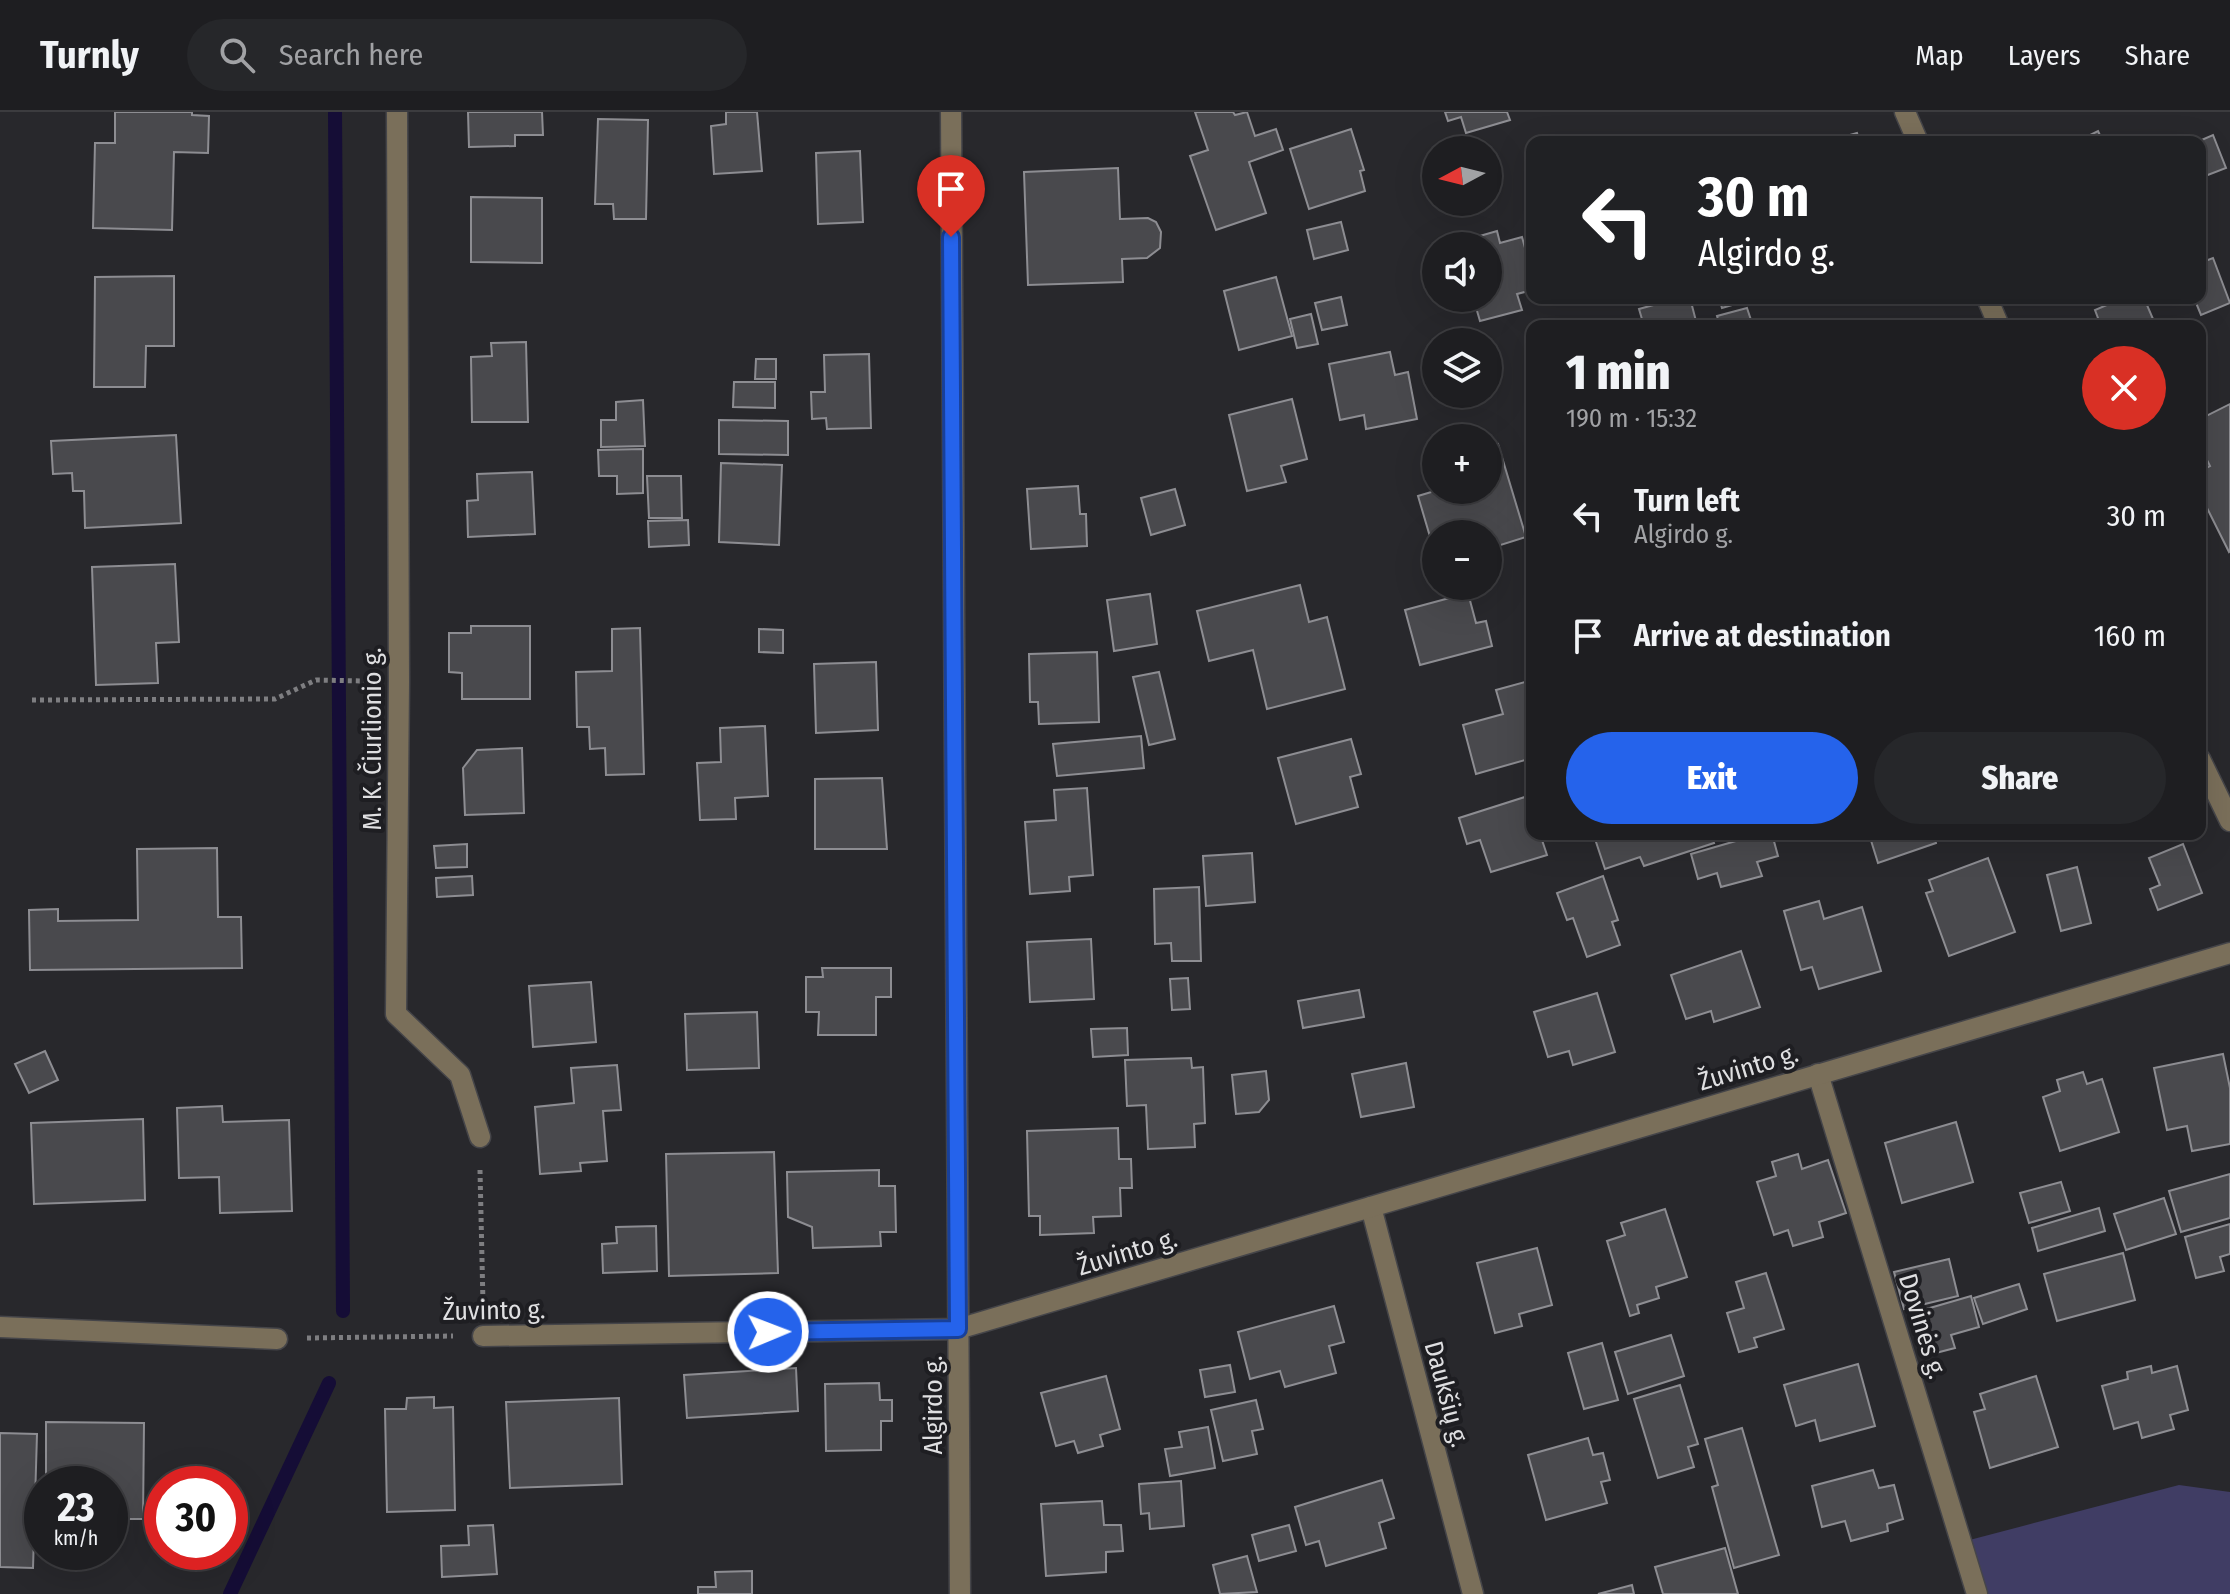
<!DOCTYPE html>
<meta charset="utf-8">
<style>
:root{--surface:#1e1e21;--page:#26272a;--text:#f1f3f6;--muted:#a1a2a5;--line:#3c3c3f;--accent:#2563eb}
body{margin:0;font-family:"Fira Sans Condensed",sans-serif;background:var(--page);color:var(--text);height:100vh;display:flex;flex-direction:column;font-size:30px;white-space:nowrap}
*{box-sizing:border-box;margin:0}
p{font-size:26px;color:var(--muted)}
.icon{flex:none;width:44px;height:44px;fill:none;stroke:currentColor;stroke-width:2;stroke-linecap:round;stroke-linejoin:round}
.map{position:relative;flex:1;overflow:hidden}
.drawer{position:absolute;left:1526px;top:208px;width:680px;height:520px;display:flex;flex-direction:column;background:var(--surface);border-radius:16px;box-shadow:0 8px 32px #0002,0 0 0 2px var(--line)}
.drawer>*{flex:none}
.guide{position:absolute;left:1526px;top:24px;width:680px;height:168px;border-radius:16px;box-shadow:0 8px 32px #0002,0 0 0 2px var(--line);background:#202124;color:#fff;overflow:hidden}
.needle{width:52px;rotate:263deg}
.controls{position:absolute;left:1422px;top:24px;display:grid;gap:16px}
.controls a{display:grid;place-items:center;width:80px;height:80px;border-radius:50%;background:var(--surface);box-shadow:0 8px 32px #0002,0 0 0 2px var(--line);font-size:40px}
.speed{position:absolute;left:24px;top:1354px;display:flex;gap:16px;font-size:40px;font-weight:700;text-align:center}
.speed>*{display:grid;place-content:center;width:104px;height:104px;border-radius:50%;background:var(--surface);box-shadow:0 8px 32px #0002,0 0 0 2px var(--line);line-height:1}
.speed small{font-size:20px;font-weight:400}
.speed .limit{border:12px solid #d22;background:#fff;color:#111}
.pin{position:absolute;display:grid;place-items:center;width:68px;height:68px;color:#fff;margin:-82px -34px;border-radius:50% 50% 50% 0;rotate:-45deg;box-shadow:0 0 8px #0007}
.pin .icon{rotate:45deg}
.me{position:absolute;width:88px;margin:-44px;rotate:89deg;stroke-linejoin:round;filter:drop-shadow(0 0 6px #0008)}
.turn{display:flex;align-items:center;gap:28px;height:168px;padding:0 40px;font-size:36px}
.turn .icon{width:104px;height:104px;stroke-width:2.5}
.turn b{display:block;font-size:56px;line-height:68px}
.round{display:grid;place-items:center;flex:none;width:84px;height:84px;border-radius:42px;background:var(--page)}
.headline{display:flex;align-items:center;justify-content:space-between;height:136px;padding:0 40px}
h1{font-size:48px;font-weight:800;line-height:60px}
.button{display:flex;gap:16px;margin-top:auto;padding:16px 40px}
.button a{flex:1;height:92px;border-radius:48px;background:var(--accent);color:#fff;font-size:32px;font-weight:800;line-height:92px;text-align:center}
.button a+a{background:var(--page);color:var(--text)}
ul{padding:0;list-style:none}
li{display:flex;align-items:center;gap:24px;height:120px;padding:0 40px}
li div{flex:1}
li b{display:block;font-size:30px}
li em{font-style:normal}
header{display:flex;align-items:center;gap:48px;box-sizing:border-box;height:112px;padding:0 40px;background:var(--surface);border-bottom:2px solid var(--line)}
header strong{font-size:38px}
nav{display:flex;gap:44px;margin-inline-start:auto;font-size:28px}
.search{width:560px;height:72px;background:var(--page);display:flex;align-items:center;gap:20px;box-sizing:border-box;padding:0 28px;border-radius:44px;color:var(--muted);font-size:30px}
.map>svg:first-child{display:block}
.green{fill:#403d64}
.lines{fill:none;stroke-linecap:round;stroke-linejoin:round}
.stream{stroke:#150d36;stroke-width:14}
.building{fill:#49494d;stroke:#8d8d92;stroke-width:2}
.minor-casing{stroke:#454549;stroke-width:23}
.path{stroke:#7e7e81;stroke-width:5;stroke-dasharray:4 4;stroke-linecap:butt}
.minor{stroke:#7a6f5a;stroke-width:20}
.route-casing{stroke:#184099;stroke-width:20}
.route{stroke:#2563eb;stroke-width:14}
.labels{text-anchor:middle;stroke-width:8;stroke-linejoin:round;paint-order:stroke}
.street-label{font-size:26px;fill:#dfdfe1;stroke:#1e1e22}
</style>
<header>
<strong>Turnly</strong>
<div class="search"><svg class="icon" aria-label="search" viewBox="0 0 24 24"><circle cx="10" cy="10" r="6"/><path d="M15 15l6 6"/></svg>Search here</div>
<nav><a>Map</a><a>Layers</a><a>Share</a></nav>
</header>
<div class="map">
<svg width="2230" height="1482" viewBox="0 0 2230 1482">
<rect width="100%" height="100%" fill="#28282c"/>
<polygon class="green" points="2179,1373 2230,1380 2230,1482 1977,1482 1962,1430"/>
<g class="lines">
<g class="stream">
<polyline points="335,0 343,1199"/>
<polyline points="230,1482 329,1271"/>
</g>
</g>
<g class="building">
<polygon points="115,0 192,0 192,3 209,4 208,41 174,40 172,118 93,116 95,31 115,31"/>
<polygon points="468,0 542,0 543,23 515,23 515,34 469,35"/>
<polygon points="726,0 757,0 762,59 714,62 711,14 726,12"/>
<polygon points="1195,0 1233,0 1235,3 1247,0 1255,24 1276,17 1283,38 1249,50 1266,101 1216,118 1190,44 1208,38"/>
<polygon points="1445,0 1507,0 1510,8 1466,21 1461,5 1448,9"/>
<polygon points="598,7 648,8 646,107 614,107 613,92 595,92"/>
<polygon points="1351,17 1364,58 1360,59 1365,79 1309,97 1290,37"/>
<polygon points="2098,19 2103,30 2076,30"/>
<polygon points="1857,21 1860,30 1825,30"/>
<polygon points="2213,23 2226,56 2200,66 2200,30 2197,30"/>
<polygon points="860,39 863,110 818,112 816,41"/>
<polygon points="1118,56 1120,107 1148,106 1156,110 1161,120 1160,136 1147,146 1122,147 1123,170 1028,173 1024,60"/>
<polygon points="471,85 542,86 542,151 471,150"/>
<polygon points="1341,110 1348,138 1314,147 1307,118"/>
<polygon points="1497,119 1500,131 1522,125 1532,161 1532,178 1517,182 1522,198 1480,209 1475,192 1463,196 1460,186 1488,186 1488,134 1445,134"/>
<polygon points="2213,146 2230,191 2201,203 2194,186 2200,186 2200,151"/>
<polygon points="174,164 174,234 146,234 145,275 94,275 95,165"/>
<polygon points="1276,165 1292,224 1239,238 1224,179"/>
<polygon points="1341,185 1347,213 1322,218 1315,191"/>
<polygon points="1679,186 1690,186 1696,209 1678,214 1644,214 1639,197"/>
<polygon points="1719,186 1756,186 1722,196"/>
<polygon points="2123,186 2144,186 2156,214 2101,214 2095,198"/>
<polygon points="1747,196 1753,214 1720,214 1717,204"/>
<polygon points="1311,202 1318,232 1297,236 1290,207"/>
<polygon points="526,230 528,310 472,310 471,245 492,244 491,231"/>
<polygon points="1390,240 1395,263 1408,260 1417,307 1366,317 1364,303 1340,308 1329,252"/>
<polygon points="869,242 871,316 827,317 826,306 812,307 811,280 825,280 824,243"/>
<polygon points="756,247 776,247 776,267 755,267"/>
<polygon points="734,270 775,270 775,296 733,295"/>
<polygon points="1292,287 1307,347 1281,354 1286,370 1247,379 1229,303"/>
<polygon points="643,288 645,334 601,335 601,308 616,308 616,290"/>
<polygon points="2230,292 2230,439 2229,440 2200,382 2200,359 2210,354 2200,334 2200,307"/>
<polygon points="719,308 788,309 788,343 719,342"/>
<polygon points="176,323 181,411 85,416 84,379 73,379 72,361 53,362 51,329"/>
<polygon points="1498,332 1526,425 1488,437 1488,422 1436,422 1436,445 1418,384 1438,378 1488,378 1488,335"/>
<polygon points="643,337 643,381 617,382 617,364 599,364 598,338"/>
<polygon points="721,351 782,353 779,433 719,430"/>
<polygon points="532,360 535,422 468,425 467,389 478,388 477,362"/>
<polygon points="647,364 681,364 682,406 649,406"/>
<polygon points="1078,374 1080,402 1086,402 1087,434 1031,437 1027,377"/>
<polygon points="1175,377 1185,413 1151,423 1141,386"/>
<polygon points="688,408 689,433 649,435 648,409"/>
<polygon points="175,452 179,530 156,531 158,571 96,573 92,455"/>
<polygon points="1300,473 1309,510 1327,505 1345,577 1267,597 1253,538 1209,549 1197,499"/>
<polygon points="1468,481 1476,511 1486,509 1492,534 1420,553 1405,498"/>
<polygon points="1150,482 1157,532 1114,539 1107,488"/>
<polygon points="471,514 530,514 530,587 462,587 462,561 449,560 449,521 471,521"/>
<polygon points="640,516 644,662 606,663 605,636 590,637 589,615 577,615 576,560 612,559 612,517"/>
<polygon points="759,517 783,518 783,541 759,540"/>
<polygon points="1097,540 1099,610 1039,612 1038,590 1030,590 1029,542"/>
<polygon points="876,550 878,618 816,621 814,552"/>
<polygon points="1159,560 1175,627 1149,633 1133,565"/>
<polygon points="1532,568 1532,646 1476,662 1463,613 1503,602 1496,578"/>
<polygon points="765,614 768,684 735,686 736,707 700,708 697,651 721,650 720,616"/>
<polygon points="1141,624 1144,656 1057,664 1053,632"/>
<polygon points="1351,627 1361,662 1350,665 1358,695 1296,712 1278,646"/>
<polygon points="522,636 524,701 465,703 463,656 477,638"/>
<polygon points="882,666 887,737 815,737 815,667"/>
<polygon points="1087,676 1093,763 1069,765 1070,779 1030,782 1025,710 1056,708 1054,678"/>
<polygon points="1528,684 1532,696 1532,722 1540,722 1547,743 1491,760 1480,728 1467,732 1459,706"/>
<polygon points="1600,722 1711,722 1714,731 1644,754 1640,745 1605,757 1594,724"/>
<polygon points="1760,722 1772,722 1778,744 1757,750 1762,764 1721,775 1717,761 1698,767 1691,742"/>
<polygon points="1869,722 1934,722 1936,731 1878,751"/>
<polygon points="467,732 467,755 436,756 434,734"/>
<polygon points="2183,732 2202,781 2158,798 2150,777 2160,773 2149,746"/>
<polygon points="217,736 218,805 241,805 242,856 30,858 29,798 58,797 58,809 138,808 137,737"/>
<polygon points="1252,741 1255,790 1206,794 1203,744"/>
<polygon points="1988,746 2015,820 1949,844 1926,781 1933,779 1929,768"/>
<polygon points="2077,755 2091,811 2061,819 2047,763"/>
<polygon points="472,764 473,783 437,785 436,766"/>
<polygon points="1603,764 1618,808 1612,810 1620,833 1587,845 1573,806 1567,808 1557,781"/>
<polygon points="1199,775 1201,849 1172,849 1171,831 1155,832 1154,777"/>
<polygon points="1819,789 1824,807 1862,795 1881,859 1819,877 1812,855 1801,858 1784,799"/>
<polygon points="1091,827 1094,887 1030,890 1027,830"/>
<polygon points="1741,839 1760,895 1714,910 1711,899 1686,907 1671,863"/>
<polygon points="822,856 891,856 891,885 876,885 876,923 818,923 819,900 806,900 806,865 823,865"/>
<polygon points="1188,866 1190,897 1172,898 1170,867"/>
<polygon points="591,870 596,930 533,935 529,874"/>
<polygon points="1359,878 1364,905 1303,916 1298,889"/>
<polygon points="1597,881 1615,940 1573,953 1569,939 1548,945 1534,900"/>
<polygon points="757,900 759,956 687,958 685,902"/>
<polygon points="1127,916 1128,943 1093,945 1091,917"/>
<polygon points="45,939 58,968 29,981 15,952"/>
<polygon points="2223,942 2230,976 2230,1032 2192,1039 2187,1014 2167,1018 2154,956"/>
<polygon points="1191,946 1192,956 1203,955 1205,1011 1194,1012 1195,1035 1148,1037 1146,993 1127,994 1125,948"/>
<polygon points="1406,951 1414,995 1361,1005 1352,962"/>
<polygon points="617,953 621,998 603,999 607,1049 580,1051 581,1059 540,1062 535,995 574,991 571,956"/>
<polygon points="1266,959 1269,988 1259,1000 1236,1002 1232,963"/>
<polygon points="2083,960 2087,972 2102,967 2119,1020 2060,1039 2043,985 2060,979 2057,968"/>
<polygon points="222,994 223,1010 289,1008 292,1099 220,1101 219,1065 179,1066 177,996"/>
<polygon points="143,1007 145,1088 34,1092 31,1011"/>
<polygon points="1956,1010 1973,1070 1902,1091 1885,1031"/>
<polygon points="1118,1016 1119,1047 1131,1047 1132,1076 1120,1076 1121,1104 1093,1105 1094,1121 1040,1123 1040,1104 1029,1104 1027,1019"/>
<polygon points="774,1040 778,1161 669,1164 666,1042"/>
<polygon points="1798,1042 1802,1057 1828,1048 1846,1101 1819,1110 1823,1125 1793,1134 1788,1118 1774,1123 1757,1070 1776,1064 1772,1050"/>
<polygon points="879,1058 879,1074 895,1074 896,1120 880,1120 881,1134 813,1136 812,1115 788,1105 787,1060"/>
<polygon points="2230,1062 2230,1106 2181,1120 2169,1079"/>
<polygon points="2061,1070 2070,1099 2029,1111 2020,1081"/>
<polygon points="2164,1086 2176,1122 2126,1138 2114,1102"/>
<polygon points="2099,1096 2105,1119 2038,1139 2032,1116"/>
<polygon points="1665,1097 1687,1165 1656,1175 1659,1186 1637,1193 1639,1201 1630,1204 1607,1129 1625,1123 1621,1111"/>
<polygon points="2230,1112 2230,1142 2220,1145 2224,1159 2196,1166 2185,1125"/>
<polygon points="656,1114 657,1159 603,1161 602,1132 617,1131 616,1115"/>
<polygon points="1537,1136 1552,1193 1519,1202 1522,1214 1495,1221 1477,1151"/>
<polygon points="2123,1141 2135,1188 2057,1209 2044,1162"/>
<polygon points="1949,1147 1958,1184 1904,1197 1894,1160"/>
<polygon points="1766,1161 1784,1217 1754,1226 1757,1235 1739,1240 1727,1201 1744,1196 1736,1170"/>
<polygon points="2019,1172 2027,1197 1983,1212 1974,1186"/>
<polygon points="1971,1184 1979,1215 1951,1223 1955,1236 1928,1243 1916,1200"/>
<polygon points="1334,1194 1344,1230 1329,1234 1336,1261 1285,1275 1280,1259 1250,1267 1238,1220"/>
<polygon points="1671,1223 1684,1264 1628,1282 1615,1240"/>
<polygon points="1602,1231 1618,1288 1584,1297 1568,1241"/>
<polygon points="1858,1252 1875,1314 1820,1329 1815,1308 1796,1314 1784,1273"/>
<polygon points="1230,1253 1235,1280 1205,1285 1200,1258"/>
<polygon points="2151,1254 2152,1261 2177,1254 2188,1298 2170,1303 2174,1317 2142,1326 2138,1310 2114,1317 2102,1274 2128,1267 2127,1260"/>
<polygon points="796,1256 798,1299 687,1306 684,1263"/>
<polygon points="1106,1264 1120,1317 1100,1323 1103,1334 1078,1341 1074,1329 1056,1334 1041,1281"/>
<polygon points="2036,1264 2058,1335 1990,1356 1974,1300 1985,1297 1980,1282"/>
<polygon points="879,1271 880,1288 892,1288 892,1309 881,1309 881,1338 826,1339 825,1272"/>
<polygon points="1680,1273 1698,1332 1688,1335 1694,1355 1658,1366 1634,1287"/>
<polygon points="434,1285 434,1296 453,1295 455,1398 387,1400 385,1297 406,1297 407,1286"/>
<polygon points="619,1286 622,1372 510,1376 506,1290"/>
<polygon points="1256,1288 1263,1317 1252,1319 1257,1342 1223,1349 1211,1298"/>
<polygon points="46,1310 144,1311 143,1407 110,1407 110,1372 46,1372"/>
<polygon points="1208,1315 1215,1356 1170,1364 1165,1337 1182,1335 1179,1320"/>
<polygon points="1742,1316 1779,1443 1734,1456 1712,1375 1718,1373 1705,1327"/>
<polygon points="0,1321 37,1322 33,1456 0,1455"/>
<polygon points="1588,1326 1593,1343 1603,1341 1610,1368 1601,1370 1607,1391 1546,1408 1528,1343"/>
<polygon points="1873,1358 1879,1376 1894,1373 1903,1407 1887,1412 1888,1419 1851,1429 1845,1409 1822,1415 1812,1374"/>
<polygon points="1382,1368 1394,1406 1379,1411 1386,1436 1326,1454 1319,1429 1306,1433 1295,1395"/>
<polygon points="1181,1369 1184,1414 1150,1417 1149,1401 1141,1402 1139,1372"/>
<polygon points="1102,1389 1104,1413 1121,1413 1123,1439 1106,1440 1106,1460 1046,1464 1041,1392"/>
<polygon points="493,1413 497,1462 442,1465 441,1434 469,1433 468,1414"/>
<polygon points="1289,1413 1296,1439 1259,1449 1252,1423"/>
<polygon points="1725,1436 1738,1482 1663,1482 1655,1455"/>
<polygon points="1247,1444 1257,1480 1220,1482 1213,1453"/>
<polygon points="752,1459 752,1482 698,1482 698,1475 716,1475 715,1460"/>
<polygon points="1632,1473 1634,1482 1598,1482"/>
</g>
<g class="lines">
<defs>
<g id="minor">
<polyline points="397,0 399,569 396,902 460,963 480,1025"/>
<polyline points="951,0 960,1482"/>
<polyline points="1905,0 1918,30"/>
<polyline points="1987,186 1999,214"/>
<polyline points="2200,647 2230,709"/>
<polyline points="1818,962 1977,1482"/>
<polyline points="1371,1095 1473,1482"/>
<polyline points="0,1215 277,1227"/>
<polyline points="483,1224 958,1217 2230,841"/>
</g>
</defs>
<use href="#minor" class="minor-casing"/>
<g class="path">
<polyline points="32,588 275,587 316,568 366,569"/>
<polyline points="480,1058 483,1192"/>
<polyline points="307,1226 453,1224"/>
</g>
<use href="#minor" class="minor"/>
</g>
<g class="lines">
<defs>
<polyline id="route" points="768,1220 958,1217 951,125"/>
</defs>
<use href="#route" class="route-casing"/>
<use href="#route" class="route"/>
</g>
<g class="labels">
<g class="street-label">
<text transform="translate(372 627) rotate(-90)" y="9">M. K. Čiurlionio g.</text>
<text transform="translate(1748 955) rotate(-17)" y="9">Žuvinto g.</text>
<text transform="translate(1127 1140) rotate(-17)" y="9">Žuvinto g.</text>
<text transform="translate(494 1198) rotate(-1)" y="9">Žuvinto g.</text>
<text transform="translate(1923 1214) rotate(73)" y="9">Dovinės g.</text>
<text transform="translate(1447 1282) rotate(75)" y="9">Daukšių g.</text>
<text transform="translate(933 1293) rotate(-90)" y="9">Algirdo g.</text>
</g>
</g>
</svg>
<div class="controls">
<a><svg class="needle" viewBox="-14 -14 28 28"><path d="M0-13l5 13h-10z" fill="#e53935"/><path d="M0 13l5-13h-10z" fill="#a1a2a5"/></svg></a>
<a><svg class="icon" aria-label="sound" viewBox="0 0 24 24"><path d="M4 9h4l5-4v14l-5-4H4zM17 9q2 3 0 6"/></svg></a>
<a><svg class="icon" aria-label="layers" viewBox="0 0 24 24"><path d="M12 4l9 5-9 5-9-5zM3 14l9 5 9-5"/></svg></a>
<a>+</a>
<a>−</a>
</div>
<div class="speed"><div>23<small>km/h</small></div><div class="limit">30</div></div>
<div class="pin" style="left:951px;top:125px;background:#d93025"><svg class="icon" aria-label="arrive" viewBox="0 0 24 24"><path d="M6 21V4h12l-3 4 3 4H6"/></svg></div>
<svg class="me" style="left:768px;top:1220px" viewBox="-20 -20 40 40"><circle r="17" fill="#2563eb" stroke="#fff" stroke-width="3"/><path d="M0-11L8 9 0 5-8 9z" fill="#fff"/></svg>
<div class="guide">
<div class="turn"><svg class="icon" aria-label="left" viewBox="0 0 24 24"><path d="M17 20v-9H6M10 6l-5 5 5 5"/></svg><div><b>30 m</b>Algirdo g.</div></div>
</div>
<section class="drawer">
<div class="headline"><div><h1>1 min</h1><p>190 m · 15:32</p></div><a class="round" style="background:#d93025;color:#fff"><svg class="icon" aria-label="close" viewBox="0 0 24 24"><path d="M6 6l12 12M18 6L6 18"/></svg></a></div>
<ul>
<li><svg class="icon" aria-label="left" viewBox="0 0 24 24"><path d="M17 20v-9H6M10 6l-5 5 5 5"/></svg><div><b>Turn left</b><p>Algirdo g.</p></div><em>30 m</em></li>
<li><svg class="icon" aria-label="arrive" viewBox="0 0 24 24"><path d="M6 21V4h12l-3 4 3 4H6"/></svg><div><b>Arrive at destination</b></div><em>160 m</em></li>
</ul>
<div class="button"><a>Exit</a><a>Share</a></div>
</section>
</div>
